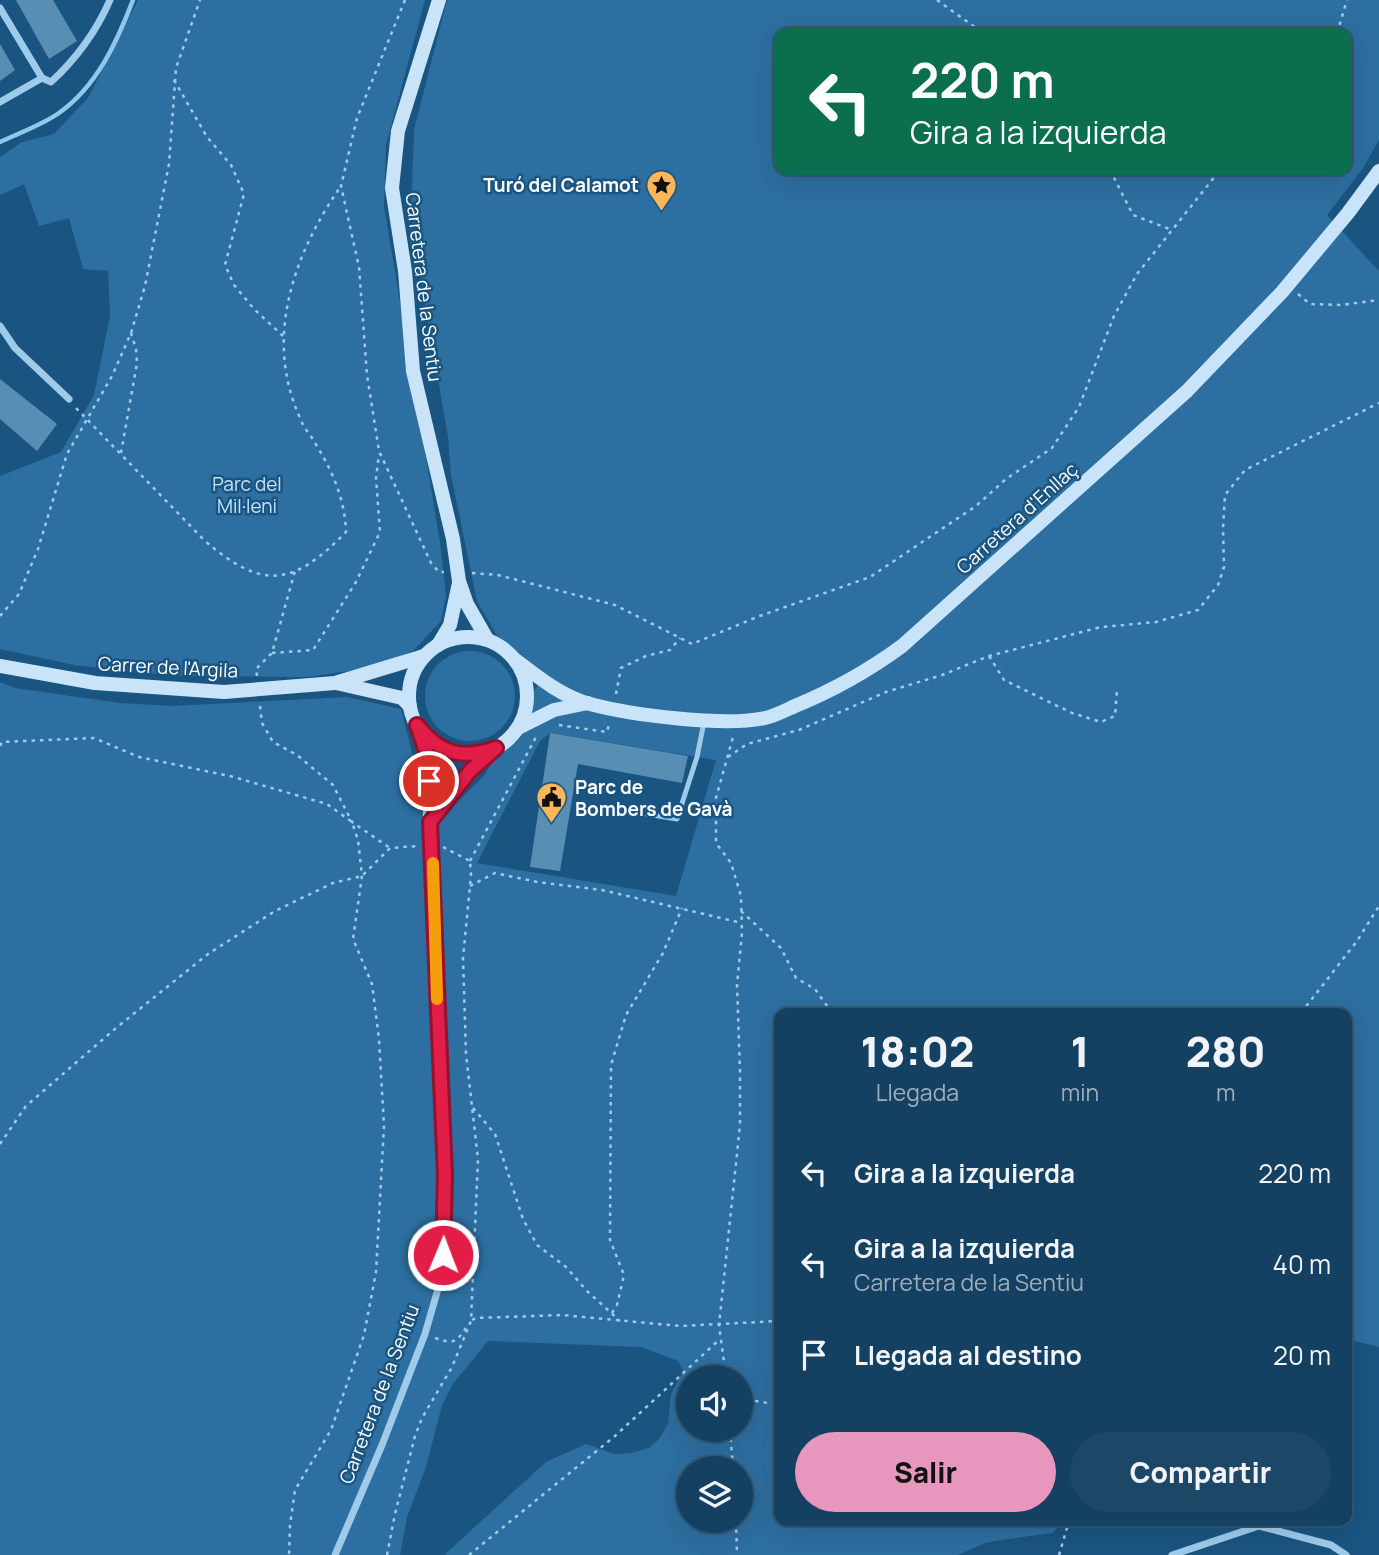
<!DOCTYPE html>
<html lang="es">
<meta charset="utf-8">
<style>
:root{--surface:#144061;--page:#1d4767;--text:#f1f3f6;--muted:#9dafbd;--line:#335976;--accent:#e797bd}
body{margin:0;font-family:Manrope,sans-serif;background:var(--page);color:var(--text);height:100vh;display:flex;flex-direction:column;font-size:26px;white-space:nowrap}
*{box-sizing:border-box;margin:0}
p{font-size:23px;color:var(--muted)}
.icon{flex:none;width:38px;height:38px;fill:none;stroke:currentColor;stroke-width:2;stroke-linecap:round;stroke-linejoin:round}
.map{position:relative;flex:1;overflow:hidden}
.details{position:absolute;left:774px;top:1008px;width:578px;height:518px;display:flex;flex-direction:column;background:var(--surface);border-radius:14px;box-shadow:0 7px 28px #0002,0 0 0 2px var(--line)}
.details>*{flex:none}
.banner{position:absolute;left:774px;top:28px;width:578px;height:147px;border-radius:14px;box-shadow:0 7px 28px #0002,0 0 0 2px var(--line);background:#0b6e4f;color:#fff;overflow:hidden}
.tools{position:absolute;left:676px;top:1365px;display:grid;gap:14px}
.tools a{display:grid;place-items:center;width:77px;height:77px;border-radius:50%;background:var(--surface);box-shadow:0 7px 28px #0002,0 0 0 2px var(--line);font-size:35px}
.pin{position:absolute;display:grid;place-items:center;width:60px;height:60px;color:#fff;margin:-30px;border:4px solid #fff;border-radius:50%;box-shadow:0 2px 7px #0007}
.me{position:absolute;width:77px;margin:-38px;rotate:1deg;stroke-linejoin:round;filter:drop-shadow(0 0 5px #0008)}
.turn{display:flex;align-items:center;gap:24px;height:147px;padding:0 21px;font-size:32px}
.turn .icon{width:91px;height:91px;stroke-width:2.5}
.turn b{display:block;font-size:49px;line-height:60px}
.eta{display:flex;justify-content:space-evenly;align-items:center;height:119px;text-align:center}
.eta b{font-size:42px;font-weight:800;line-height:49px}
.action{display:flex;gap:14px;margin-top:auto;padding:14px 21px}
.action a{flex:1;height:80px;border-radius:42px;background:var(--accent);color:#111;font-size:28px;font-weight:800;line-height:80px;text-align:center}
.action a+a{background:var(--page);color:var(--text)}
ul{padding:0;list-style:none}
li{display:flex;align-items:center;gap:21px;height:91px;padding:0 21px}
li div{flex:1}
li b{display:block;font-size:26px}
li em{font-style:normal}
.map>svg:first-child{display:block}
.green{fill:#2d6fa0;fill-rule:evenodd}
.lines{fill:none;stroke-linecap:round;stroke-linejoin:round}
.stream{stroke:#90c8ed;stroke-width:4.5}
.building{fill:#588db4}
.path{stroke:#9ecbea;stroke-width:2.5;stroke-dasharray:3.5 5;stroke-linecap:butt}
.lane{stroke:#9ecbea;stroke-width:5}
.street{stroke:#9ecbea;stroke-width:7}
.secondary{stroke:#c9e4f8;stroke-width:14}
.route-casing{stroke:#92132f;stroke-width:18}
.route{stroke:#e11d48;stroke-width:12}
.slow{stroke:#f59e0b;stroke-width:12}
.labels{text-anchor:middle;stroke-width:5;stroke-linejoin:round;paint-order:stroke}
.poi-label{font-size:19px;font-weight:bold;fill:#fff;stroke:#1a5581;text-anchor:end}
.street-label{font-size:19px;fill:#fff;stroke:#1a5581}
.park-label{font-size:19px;fill:#c2e2f8;stroke:#1a5581}
</style>
<div class="map">
<svg width="1379" height="1555" viewBox="0 0 1379 1555">
<rect width="100%" height="100%" fill="#1a5581"/>
<g class="green">
<polygon points="138,0 425,0 386,145 384,206 440,542 446,595 441,621 413,651 376,667 308,677 176,676 74,665 0,649 0,476 61,452 94,395 110,316 108,271 83,269 69,218 39,226 24,184 0,195 0,157 22,142 54,134 88,98"/>
<path d="M447 0H1379V140L1363 168 1327 215 1379 271V1347L1346 1339V1013H779V1521H1061L1053 1533 988 1542 957 1555H444L546 1462 586 1444 614 1454 631 1453 649 1448 659 1439 668 1424 671 1394 683 1371 678 1361 641 1347 488 1341 453 1384 442 1405 426 1467 407 1517 400 1555H0V682L15 688 120 703 171 706 347 697 401 709 418 777 425 833 484 776 543 676 496 634 477 601 451 475 448 437 420 276 410 243 414 130ZM779 33H1346V170H779ZM550 733 716 760 676 896 477 863 540 741ZM688 1377H740V1430H688ZM688 1468H740V1521H688Z"/>
<circle cx="470" cy="696" r="45"/>
</g>
<g class="lines">
<path class="stream" d="M0 142C19 133 42 125 59 113 97 86 117 42 133 0"/>
</g>
<g class="building">
<polygon points="16,0 53,0 77,41 49,59"/>
<polygon points="0,44 15,70 0,81"/>
<polygon points="0,379 57,424 37,451 0,419"/>
<polygon points="550,733 688,756 682,783 578,764 560,871 530,867"/>
</g>
<g class="lines">
<g class="path">
<polyline points="405,0 357,118 341,186 359,267 367,375 379,451 431,563 439,572 444,572"/>
<polyline points="937,0 983,33"/>
<polyline points="1337,33 1347,0"/>
<polyline points="174,80 207,137 231,165 244,194 225,265 234,285 254,309 283,336"/>
<polyline points="1110,170 1133,215 1172,230"/>
<polyline points="1298,294 1310,304 1341,305 1379,300"/>
<path d="M76 408 205 541C264 591 293 586 346 532 345 499 332 470 315 443 311 435 304 429 301 420 263 340 293 255 341 186"/>
<polyline points="121,453 137,363 136,349 131,333"/>
<polyline points="472,573 498,575 615,605 692,644 757,617 870,577 976,506 1006,479 1052,448 1079,407 1114,316 1137,274 1220,170"/>
<polyline points="0,616 19,594 38,549 67,454 112,376 131,333 145,286 169,164 176,68 200,0"/>
<polyline points="272,653 313,650 356,582 380,532 376,478 379,454"/>
<polyline points="989,656 1004,680 1072,713 1101,722 1115,716 1117,691"/>
<polyline points="257,676 256,669 272,653 295,571"/>
<polyline points="616,694 621,668 646,656 670,650 680,638"/>
<polyline points="260,706 262,723 273,742 297,755 333,785 352,822 390,848"/>
<polyline points="559,725 607,732 609,724"/>
<polyline points="0,746 2,742 94,738 139,757 230,776 327,804 352,822 358,840 362,876 353,939 372,984 379,1039 384,1126 376,1272 364,1335 331,1430 295,1490 290,1525 289,1555"/>
<polyline points="728,757 747,744 799,730 886,692 942,675 989,656 1101,627 1156,622 1198,610 1218,585 1224,567 1223,528 1225,495 1245,470 1379,403"/>
<polyline points="443,847 470,861"/>
<polyline points="470,861 536,737"/>
<polyline points="470,886 495,873 537,882 602,890 742,923"/>
<polyline points="741,911 781,948 796,978 815,989 832,1013"/>
<polyline points="1301,1013 1357,941 1379,906"/>
<polyline points="473,1108 495,1134 523,1219 537,1245 566,1267 587,1291 620,1321"/>
<polyline points="0,1144 26,1106 116,1028 208,954 275,911 333,883 362,876 390,848 418,846"/>
<polyline points="612,1313 617,1305 624,1275 610,1240 611,1065 626,1015 663,953 682,908"/>
<polyline points="472,1320 476,1318 562,1315 680,1326 779,1321"/>
<path d="M435 1338C456 1345 456 1342 468 1325"/>
<polyline points="726,1377 719,1325 740,1125 740,1071 737,985 742,933 741,896 731,863 716,843 716,798 733,737"/>
<polyline points="740,1409 756,1401 779,1405"/>
<polyline points="730,1430 733,1468"/>
<polyline points="736,1521 737,1555"/>
<polyline points="387,1555 395,1514 415,1436 422,1418 452,1367 471,1321 478,1159 466,1054 463,958 471,875 470,861"/>
<polyline points="469,1555 615,1436 720,1339"/>
<polyline points="1059,1555 1069,1521"/>
</g>
<polyline class="lane" points="604,807 677,819 697,757 704,722"/>
<g class="street">
<polyline points="0,8 42,78"/>
<path d="M0 102 42 78 51 82C77 58 96 32 110 0"/>
<polyline points="0,326 15,348 69,399"/>
<polyline points="335,1555 382,1445 425,1334 440,1282 443,1255 445,1175 430,822"/>
<polyline points="1172,1555 1259,1526 1331,1545 1346,1555"/>
</g>
<g class="secondary">
<polyline points="439,0 398,131 392,188 405,271 413,371 453,539 459,581 467,604 487,639"/>
<circle cx="468" cy="696" r="59"/>
<polyline points="438,645 450,625 459,583"/>
<path d="M517 661C539 678 563 697 590 704 631 715 725 727 765 718 775 716 786 710 795 706 834 690 868 671 902 646L1187 391 1282 292 1348 213 1379 171"/>
<polyline points="0,666 95,683 224,692 335,683 424,656"/>
<polyline points="336,683 402,698 410,706"/>
<polyline points="518,728 554,710 588,703"/>
<polyline points="420,733 429,760 430,822"/>
<polyline points="430,822 470,771 491,752"/>
</g>
</g>
<g class="lines">
<defs>
<path id="route" d="M429 781V760L417 725C440 754 461 760 496 748L470 771 430 822 445 1175 443 1255"/>
</defs>
<use href="#route" class="route-casing"/>
<use href="#route" class="route"/>
<polyline class="slow" points="433,863 437,999"/>
</g>
<defs>
<symbol id="sight-pin" viewBox="-11 -11 22 30"><path d="M0 17L-7.5 6A9.5 9.5 0 1 1 7.5 6Z" fill="#fcb759" stroke="#1a5581"/><path d="M0-6L1.8-2.2L6-1.7L2.9 1.2L3.7 5.4L0 3.3L-3.7 5.4L-2.9 1.2L-6-1.7L-1.8-2.2Z" fill="#111"/></symbol>
<symbol id="civic-pin" viewBox="-11 -11 22 30"><path d="M0 17L-7.5 6A9.5 9.5 0 1 1 7.5 6Z" fill="#fcb759" stroke="#1a5581"/><path d="M-.6-6.5H3V-4.5H.6V-3L4-1V1h2V6H-6V1h2V-1L-.6-3ZM-1.2 2.5V6h2.4V2.5Z" fill="#111"/></symbol>
</defs>
<g fill-rule="evenodd">
<use href="#sight-pin" x="644" y="168" width="35" height="47"/>
<use href="#civic-pin" x="534" y="780" width="35" height="47"/>
</g>
<g class="labels">
<g class="poi-label">
<text x="639" y="192">Turó del Calamot</text>
<text x="575" y="794" text-anchor="start">Parc de<tspan x="575" dy="22">Bombers de Gavà</tspan></text>
</g>
<g class="street-label">
<text transform="translate(424 287) rotate(83)" y="7">Carretera de la Sentiu</text>
<text transform="translate(1017 518) rotate(-42)" y="7">Carretera d'Enllaç</text>
<text transform="translate(168 667) rotate(3)" y="7">Carrer de l'Argila</text>
<text transform="translate(379 1394) rotate(-69)" y="7">Carretera de la Sentiu</text>
</g>
<g class="park-label">
<text x="247" y="491">Parc del<tspan x="247" dy="22">Mil·leni</tspan></text>
</g>
</g>
</svg>
<div class="tools">
<a><svg class="icon" aria-label="sound" viewBox="0 0 24 24"><path d="M4 9h4l5-4v14l-5-4H4zM17 9q2 3 0 6"/></svg></a>
<a><svg class="icon" aria-label="layers" viewBox="0 0 24 24"><path d="M12 4l9 5-9 5-9-5zM3 14l9 5 9-5"/></svg></a>
</div>
<div class="pin" style="left:429px;top:781px;background:#d93025"><svg class="icon" aria-label="arrive" viewBox="0 0 24 24"><path d="M6 21V4h12l-3 4 3 4H6"/></svg></div>
<svg class="me" style="left:443px;top:1255px" viewBox="-20 -20 40 40"><circle r="17" fill="#e11d48" stroke="#fff" stroke-width="3"/><path d="M0-11L8 9 0 5-8 9z" fill="#fff"/></svg>
<div class="banner">
<div class="turn"><svg class="icon" aria-label="left" viewBox="0 0 24 24"><path d="M17 20v-9H6M10 6l-5 5 5 5"/></svg><div><b>220 m</b>Gira a la izquierda</div></div>
</div>
<section class="details">
<div class="eta">
<div><b>18:02</b><p>Llegada</p></div>
<div><b>1</b><p>min</p></div>
<div><b>280</b><p>m</p></div>
</div>
<ul>
<li><svg class="icon" aria-label="left" viewBox="0 0 24 24"><path d="M17 20v-9H6M10 6l-5 5 5 5"/></svg><div><b>Gira a la izquierda</b></div><em>220 m</em></li>
<li><svg class="icon" aria-label="left" viewBox="0 0 24 24"><path d="M17 20v-9H6M10 6l-5 5 5 5"/></svg><div><b>Gira a la izquierda</b><p>Carretera de la Sentiu</p></div><em>40 m</em></li>
<li><svg class="icon" aria-label="arrive" viewBox="0 0 24 24"><path d="M6 21V4h12l-3 4 3 4H6"/></svg><div><b>Llegada al destino</b></div><em>20 m</em></li>
</ul>
<div class="action"><a>Salir</a><a>Compartir</a></div>
</section>
</div>
